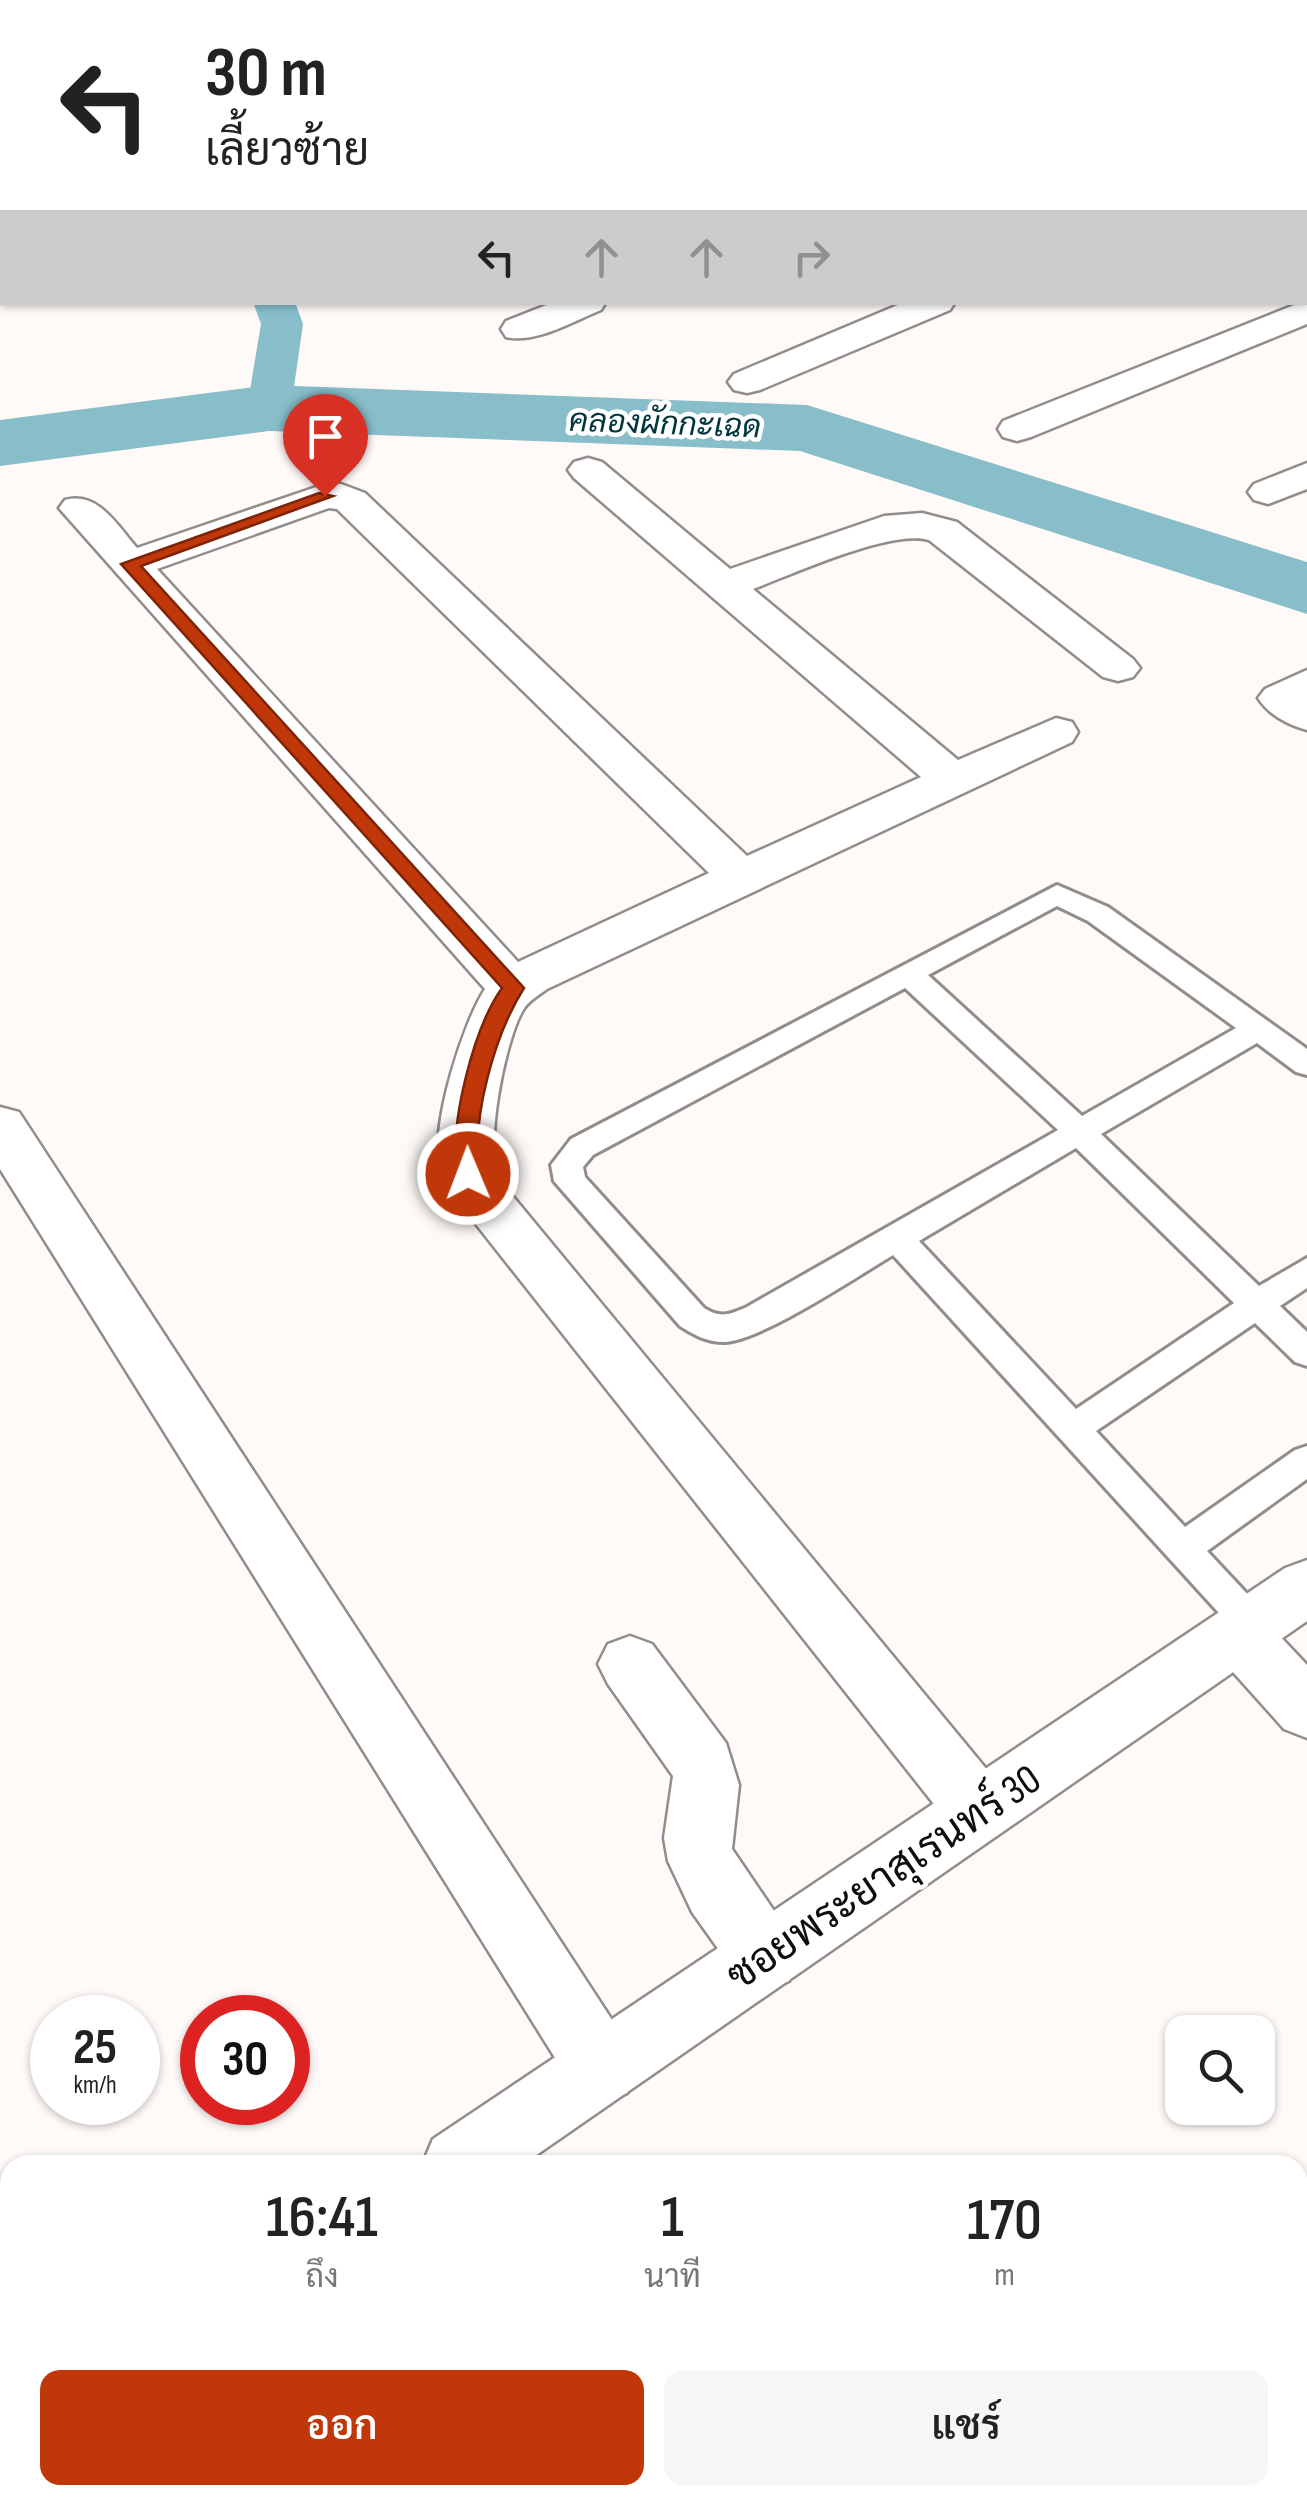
<!DOCTYPE html>
<html lang="th">
<meta charset="utf-8">
<style>
:root{--surface:#fff;--page:#f6f6f6;--text:#222;--muted:#767676;--accent:#c03709}
body{margin:0;font-family:"Sofia Sans Condensed",Sarabun,sans-serif;background:var(--page);color:var(--text);height:100vh;display:flex;flex-direction:column;font-size:38px;white-space:nowrap}
*{box-sizing:border-box;margin:0}
p{font-size:32px;color:var(--muted)}
.icon{flex:none;width:55px;height:55px;fill:none;stroke:currentColor;stroke-width:2;stroke-linecap:round;stroke-linejoin:round}
.map{position:relative;flex:1;overflow:hidden}
.side{position:absolute;left:0px;top:2155px;width:1308px;height:350px;display:flex;flex-direction:column;background:var(--surface);border-radius:30px 30px 0 0;box-shadow:0 2px 8px #0004}
.side>*{flex:none}
.top-card{position:absolute;left:0px;top:0px;width:1308px;height:305px;box-shadow:0 2px 8px #0004;background:#fff;color:var(--text);overflow:hidden}
.controls{position:absolute;left:1165px;top:2015px;display:grid;gap:20px}
.controls a{display:grid;place-items:center;width:110px;height:110px;border-radius:20px;background:var(--surface);box-shadow:0 2px 8px #0004;font-size:50px}
.speed{position:absolute;left:30px;top:1995px;display:flex;gap:20px;font-size:50px;font-weight:700;text-align:center}
.speed>*{display:grid;place-content:center;width:130px;height:130px;border-radius:50%;background:var(--surface);box-shadow:0 2px 8px #0004;line-height:1}
.speed small{font-size:25px;font-weight:400}
.speed .limit{border:15px solid #d22;background:#fff;color:#111}
.pin{position:absolute;display:grid;place-items:center;width:85px;height:85px;color:#fff;margin:-102px -42px;border-radius:50% 50% 50% 0;rotate:-45deg;box-shadow:0 0 10px #0007}
.pin .icon{rotate:45deg}
.me{position:absolute;width:110px;margin:-55px;rotate:359deg;stroke-linejoin:round;filter:drop-shadow(0 0 8px #0008)}
.turn{display:flex;align-items:center;gap:35px;height:210px;padding:0 40px;font-size:45px}
.turn .icon{width:130px;height:130px;stroke-width:2.5}
.turn b{display:block;font-size:70px;line-height:85px}
.lanes{display:flex;align-items:center;height:95px;padding:0 40px;background:#0003;justify-content:center;gap:50px;direction:ltr}
.lanes .off{opacity:.35}
.eta{display:flex;justify-content:space-evenly;align-items:center;height:170px;text-align:center}
.eta b{font-size:60px;font-weight:600;line-height:70px}
.button{display:flex;gap:20px;margin-top:auto;padding:20px 40px}
.button a{flex:1;height:115px;border-radius:20px;background:var(--accent);color:#fff;font-size:40px;font-weight:600;line-height:115px;text-align:center}
.button a+a{background:var(--page);color:var(--text)}
.map>svg:first-child{display:block}
.lines{fill:none;stroke-linecap:round;stroke-linejoin:round}
.canal{fill:#88bec9;fill-rule:evenodd}
.river{fill:#88bec9;fill-rule:evenodd}
.service-casing{stroke:#938d8a;stroke-width:6}
.minor-casing{stroke:#938d8a;stroke-width:5}
.tertiary-casing{stroke:#938d8a;stroke-width:5}
.service{fill:#fff;fill-rule:evenodd}
.minor{fill:#fff;fill-rule:evenodd}
.tertiary{fill:#fff;fill-rule:evenodd}
.route{fill:#c03709;stroke:#7d2406;stroke-width:2.5}
.labels{text-anchor:middle;stroke-width:9;stroke-linejoin:round;paint-order:stroke}
.far-water-label{font-size:32px;font-style:italic;fill:#00353e;stroke:#fff}
.near-street-label{font-size:42px;fill:#100e0d;stroke:#fff}
</style>
<div class="map">
<svg width="1307" height="2505" viewBox="0 0 1307 2505">
<rect width="100%" height="100%" fill="#fffaf7"/>
<g class="lines">
<g class="canal">
<polygon points="48,0 84,0 86,2 50,2"/>
<polygon points="253,302 295,302 303,324 291,408 285,418 269,421 253,418 247,408 261,324"/>
</g>
<polygon class="river" points="269,385 807,405 1307,562 1307,614 800,451 269,431 0,466 0,420"/>
<defs>
<g id="service">
<polygon points="344,0 362,0 364,2 346,2"/>
<path d="M1057 885 1108 907 1307 1049V1075L1296 1072 1257 1043 1101 1134 1259 1286 1307 1258V1288L1280 1306 1307 1332V1366L1295 1362 1255 1323 1096 1431 1185 1527 1295 1450 1307 1446V1479L1207 1551 1265 1613 1270 1624 1265 1635 1252 1640 1239 1635 893 1255C858 1276 761 1341 724 1342 707 1342 694 1335 680 1326L554 1181 551 1165 571 1139ZM1057 906 1088 921 1236 1028 1082 1116 928 975ZM905 988 1058 1130 745 1308C728 1315 720 1318 704 1308L585 1177 583 1167 593 1155ZM1076 1148 1234 1303 1076 1409 919 1241Z"/>
</g>
<g id="minor">
<polygon points="252,0 283,0 284,2 254,2"/>
<polygon points="542,0 573,0 574,2 544,2"/>
<polygon points="1307,113 1307,134 1305,135 1305,114"/>
<rect x="1305" y="207" width="2" height="21"/>
<polygon points="1307,300 1307,324 1031,437 1017,441 1003,437 998,429 1003,421"/>
<path d="M554 302H606L601 310C573 321 536 344 506 337L501 329 506 321Z"/>
<polygon points="905,302 955,302 950,310 760,390 747,393 734,390 728,382 734,374"/>
<path d="M588 458 602 462 730 569 884 516 922 513 957 522 1133 659 1140 668 1133 677 1118 681 1103 677 929 540C891 529 793 574 753 589L958 760 1056 718 1072 722 1078 732 1072 742 547 989C539 995 528 1001 523 1010 505 1040 482 1153 501 1182L1002 1788 1012 1810 1002 1832 979 1841 956 1832 457 1200C450 1189 442 1177 440 1164 431 1124 463 1023 485 989L59 508 65 500C98 491 117 525 137 548L325 484H341L365 493 747 856 921 777 574 478 568 470 574 462ZM329 508 337 509 709 873 518 962 157 569Z"/>
<polygon points="1307,463 1307,489 1268,504 1254,500 1248,492 1254,484"/>
<path d="M1307 670V730C1288 725 1269 715 1258 698L1265 689Z"/>
<polygon points="0,1107 19,1112 627,2043 638,2068 627,2093 602,2104 577,2093 0,1169"/>
<polygon points="1238,1607 1260,1615 1307,1665 1307,1738 1284,1729 1216,1653 1207,1634 1216,1615"/>
<polygon points="630,1636 652,1644 726,1743 739,1785 732,1849 789,1933 800,1957 789,1981 765,1990 741,1981 692,1912 668,1861 664,1838 673,1776 608,1684 598,1664 608,1644"/>
<polygon points="0,2320 10,2324 10,2421 0,2417"/>
<polygon points="116,2495 196,2495 200,2505 120,2505"/>
</g>
<g id="tertiary">
<polygon points="1307,1560 1307,1621 522,2165 422,2165 433,2139 1285,1568"/>
<polygon points="10,2430 10,2495 39,2495 28,2505 0,2505 0,2434"/>
</g>
</defs>
<use href="#service" class="service-casing"/>
<use href="#minor" class="minor-casing"/>
<use href="#tertiary" class="tertiary-casing"/>
<use href="#service" class="service"/>
<use href="#minor" class="minor"/>
<use href="#tertiary" class="tertiary"/>
</g>
<path class="route" d="M319 493 333 496 141 566 524 988C495 1034 470 1120 480 1174L468 1183 457 1174C449 1125 473 1029 502 988L121 564Z"/>
<g class="labels">
<g class="far-water-label">
<text transform="translate(665 423) rotate(2)" y="11">คลองผักกะเฉด</text>
</g>
<g class="near-street-label">
<text transform="translate(883 1876) rotate(-34)" y="15">ซอยพระยาสุเรนทร์ 30</text>
</g>
</g>
</svg>
<div class="controls">
<a><svg class="icon" aria-label="search" viewBox="0 0 24 24"><circle cx="10" cy="10" r="6"/><path d="M15 15l6 6"/></svg></a>
</div>
<div class="speed"><div>25<small>km/h</small></div><div class="limit">30</div></div>
<div class="pin" style="left:325px;top:496px;background:#d93025"><svg class="icon" aria-label="arrive" viewBox="0 0 24 24"><path d="M6 21V4h12l-3 4 3 4H6"/></svg></div>
<svg class="me" style="left:468px;top:1174px" viewBox="-20 -20 40 40"><circle r="17" fill="#c03709" stroke="#fff" stroke-width="3"/><path d="M0-11L8 9 0 5-8 9z" fill="#fff"/></svg>
<div class="top-card">
<div class="turn"><svg class="icon" aria-label="left" viewBox="0 0 24 24"><path d="M17 20v-9H6M10 6l-5 5 5 5"/></svg><div><b>30 m</b>เลี้ยวซ้าย</div></div>
<div class="lanes"><svg class="icon" aria-label="left" viewBox="0 0 24 24"><path d="M17 20v-9H6M10 6l-5 5 5 5"/></svg><svg class="icon off" aria-label="ahead" viewBox="0 0 24 24"><path d="M12 20V5M6 11l6-6 6 6"/></svg><svg class="icon off" aria-label="ahead" viewBox="0 0 24 24"><path d="M12 20V5M6 11l6-6 6 6"/></svg><svg class="icon off" aria-label="right" viewBox="0 0 24 24"><path d="M7 20v-9h11M14 6l5 5-5 5"/></svg></div>
</div>
<section class="side">
<div class="eta">
<div><b>16:41</b><p>ถึง</p></div>
<div><b>1</b><p>นาที</p></div>
<div><b>170</b><p>m</p></div>
</div>
<div class="button"><a>ออก</a><a>แชร์</a></div>
</section>
</div>
